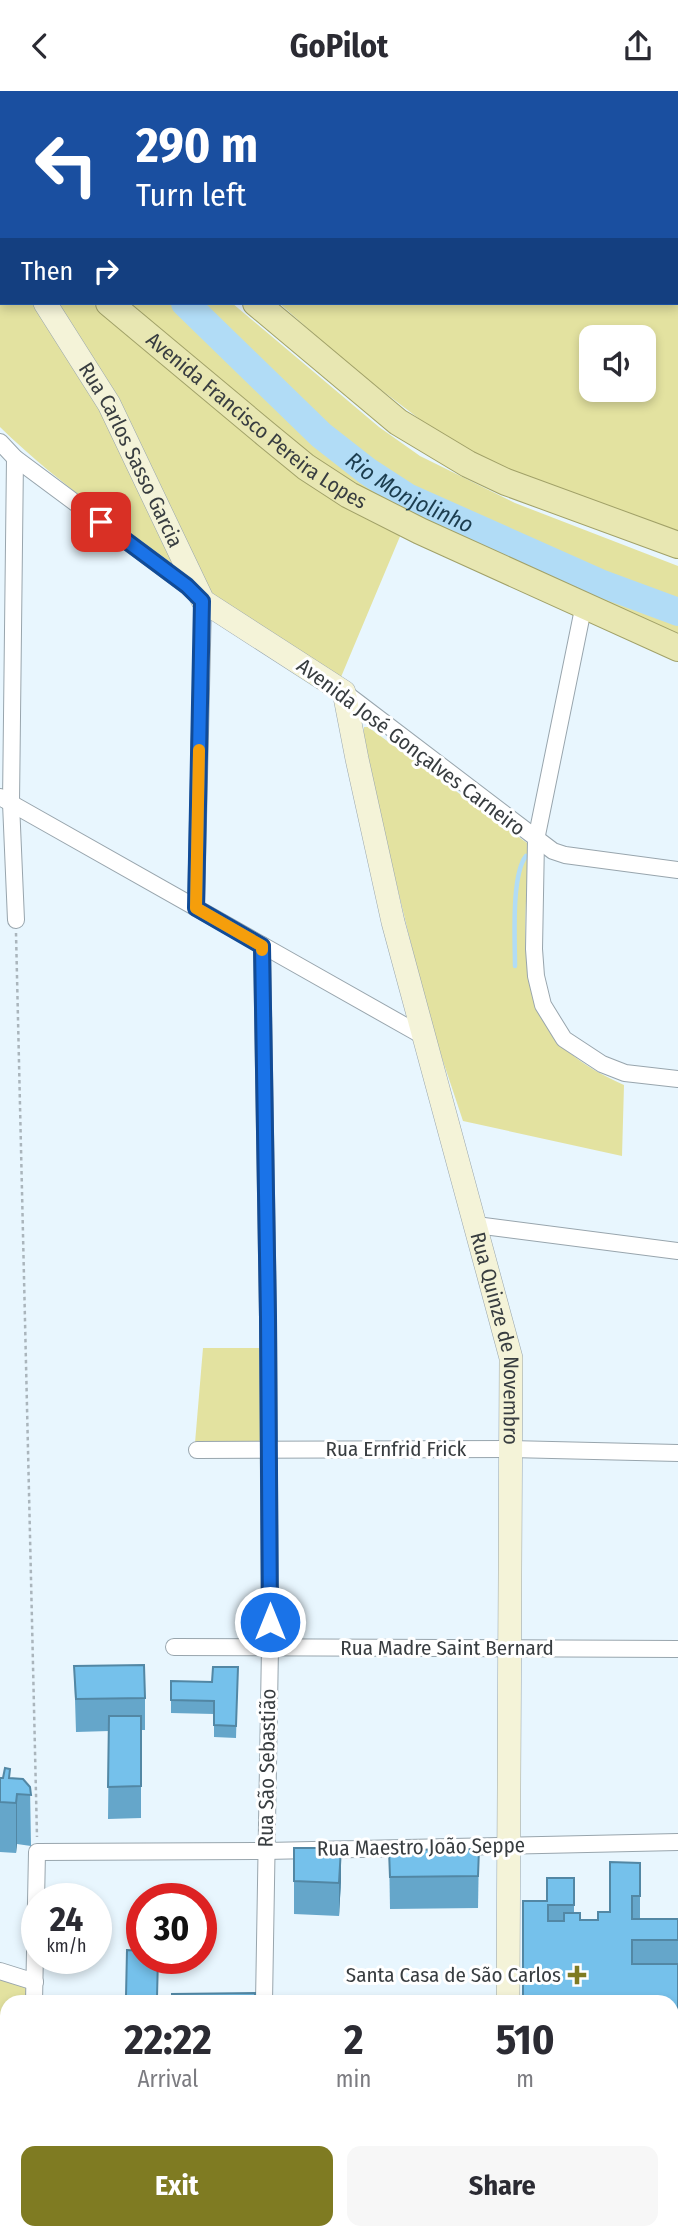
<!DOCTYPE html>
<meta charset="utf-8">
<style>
:root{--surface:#fff;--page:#f7f7f7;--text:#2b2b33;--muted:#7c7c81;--accent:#7f7b22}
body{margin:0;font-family:"Fira Sans Condensed",sans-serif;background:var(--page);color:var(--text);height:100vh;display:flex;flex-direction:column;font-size:26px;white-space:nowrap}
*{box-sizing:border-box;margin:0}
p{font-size:23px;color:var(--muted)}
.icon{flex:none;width:38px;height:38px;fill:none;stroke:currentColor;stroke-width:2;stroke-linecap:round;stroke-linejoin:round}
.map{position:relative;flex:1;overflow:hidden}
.panel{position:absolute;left:0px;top:1904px;width:679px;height:245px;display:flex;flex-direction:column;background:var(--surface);border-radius:21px 21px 0 0;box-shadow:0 4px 10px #0003}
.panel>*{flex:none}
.hud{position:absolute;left:0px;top:0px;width:679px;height:214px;box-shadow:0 4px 10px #0003;background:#1a4fa0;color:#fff;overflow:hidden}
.buttons{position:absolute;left:579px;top:234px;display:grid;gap:14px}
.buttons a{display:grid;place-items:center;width:77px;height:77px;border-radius:14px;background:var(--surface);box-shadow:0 4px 10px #0003;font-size:35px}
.speed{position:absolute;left:21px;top:1792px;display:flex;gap:14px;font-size:35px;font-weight:700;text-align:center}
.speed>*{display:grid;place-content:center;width:91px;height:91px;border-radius:50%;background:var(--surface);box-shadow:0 4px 10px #0003;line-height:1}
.speed small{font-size:18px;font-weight:400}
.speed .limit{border:10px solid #d22;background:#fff;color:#111}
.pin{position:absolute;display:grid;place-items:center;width:60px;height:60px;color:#fff;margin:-30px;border-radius:14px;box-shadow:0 4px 10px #0006}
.me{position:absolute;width:77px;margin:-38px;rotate:0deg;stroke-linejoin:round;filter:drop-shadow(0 0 5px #0008)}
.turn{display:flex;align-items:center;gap:24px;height:147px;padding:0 21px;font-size:32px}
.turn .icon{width:91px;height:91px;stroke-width:2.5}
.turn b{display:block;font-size:49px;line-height:60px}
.then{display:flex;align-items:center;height:66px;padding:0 21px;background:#0003;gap:14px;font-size:26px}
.eta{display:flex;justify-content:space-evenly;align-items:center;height:119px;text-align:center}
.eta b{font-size:42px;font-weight:700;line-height:49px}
.cta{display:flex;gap:14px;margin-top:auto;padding:14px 21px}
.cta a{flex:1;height:80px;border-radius:14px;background:var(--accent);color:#fff;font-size:28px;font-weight:700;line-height:80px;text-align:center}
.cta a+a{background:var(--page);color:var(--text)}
header{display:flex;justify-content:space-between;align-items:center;height:91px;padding:0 21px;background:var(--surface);font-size:32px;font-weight:700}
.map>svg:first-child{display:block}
.green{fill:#e3e2a0;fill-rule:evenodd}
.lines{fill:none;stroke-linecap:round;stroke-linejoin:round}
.stream{stroke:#b1dcf6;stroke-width:4.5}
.river{stroke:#b1dcf6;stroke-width:28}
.street-casing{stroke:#98a5ad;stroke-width:18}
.secondary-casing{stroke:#98a5ad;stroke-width:24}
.primary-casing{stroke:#a1a168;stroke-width:28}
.path{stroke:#aab5bc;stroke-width:2.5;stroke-dasharray:3.5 3.5;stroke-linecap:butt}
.street{stroke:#fff;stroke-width:16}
.secondary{stroke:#f4f3d8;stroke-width:23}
.primary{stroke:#e8e7b2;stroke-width:26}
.wall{fill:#65a6ca}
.shaded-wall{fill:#5287a4}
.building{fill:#75c1eb;stroke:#5287a4;stroke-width:2}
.route-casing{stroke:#114b97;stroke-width:18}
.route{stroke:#1a73e8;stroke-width:12}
.slow{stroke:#f59e0b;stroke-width:12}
.poi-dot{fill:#7f7b22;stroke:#fff;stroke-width:2.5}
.labels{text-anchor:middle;stroke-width:6;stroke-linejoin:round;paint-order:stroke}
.street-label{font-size:21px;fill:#383d40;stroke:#fff}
.poi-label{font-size:21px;fill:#383d40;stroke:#fff;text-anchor:end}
.water-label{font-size:23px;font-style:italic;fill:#1b3d4f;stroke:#fff}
</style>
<header><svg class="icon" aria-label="back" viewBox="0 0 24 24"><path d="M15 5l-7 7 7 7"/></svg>GoPilot<svg class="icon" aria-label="share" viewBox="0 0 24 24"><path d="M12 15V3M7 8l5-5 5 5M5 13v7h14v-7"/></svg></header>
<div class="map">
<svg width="678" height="2149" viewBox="0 0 678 2149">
<rect width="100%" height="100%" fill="#e8f6fe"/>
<g class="green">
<path d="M46 0H678V441L481 368 426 333 355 279 279 212H677V2ZM592 247H644V299H592Z"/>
<path d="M0 152 2 212H37L111 330 174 474C114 430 53 388 0 336Z"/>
<polygon points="50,212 92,212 272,363 401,443 341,586 212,505"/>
<polygon points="122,212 232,212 379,336 420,365 515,412 678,475 678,543 388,412 315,367"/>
<path d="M364 636H368L527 752C535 771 527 790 526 810 522 904 533 954 624 994L622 1065 463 1030 430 931 363 655Z"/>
<polygon points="203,1257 262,1257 261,1348 258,1351 195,1352"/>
<polygon points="0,1886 30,1896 29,1911 7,1911 7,2092 0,2092"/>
</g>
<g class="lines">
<path class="stream" d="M515 875C515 850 511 784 526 765"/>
<g class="river">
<polyline points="0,45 2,46"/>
<path id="s1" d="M185 212 321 344 367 380 407 406 600 492 678 521"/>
</g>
<defs>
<g id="street">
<polyline points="0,351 15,367 187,495 203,510 196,817"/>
<polyline points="15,367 11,712 16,829"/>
<polyline points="584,513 536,749 534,858 536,885 543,914 564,948 602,973 625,982 678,988"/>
<polyline points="344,601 553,760 565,764 678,779"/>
<polyline points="0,706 423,945"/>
<polyline points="262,854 268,1226 270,1556 264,1911"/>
<polyline points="476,1134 678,1160"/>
<polyline points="197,1359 510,1358 678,1362"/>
<polyline points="174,1556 678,1558"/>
<polyline points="0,1880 35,1891"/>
<polyline points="34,1911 37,1761 266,1760 678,1751"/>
<polyline points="32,2142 32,2149"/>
<polyline points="262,2149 262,2142"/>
</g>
<g id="secondary">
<polyline points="0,141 2,143"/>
<path id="s2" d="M45 212 109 313 203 510 344 601 357 668 393 831 511 1267 508 1911"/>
<polyline points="672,1983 678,1983"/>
<polyline points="672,2018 678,2018"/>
<polyline points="506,2149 506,2142"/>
</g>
<g id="primary">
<polyline points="12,0 13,2"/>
<polyline points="0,119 2,120"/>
<path id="s3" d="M109 212 267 344 306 376 349 404 420 440 678 557"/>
<polyline points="256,212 398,331 468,373 506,391 678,454"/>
</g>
</defs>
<use href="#street" class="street-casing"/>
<use href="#secondary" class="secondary-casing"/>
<use href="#primary" class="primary-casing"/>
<polyline class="path" points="16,842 37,1746"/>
<use href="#street" class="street"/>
<use href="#secondary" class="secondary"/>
<use href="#primary" class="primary"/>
</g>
<g class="wall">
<polygon points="74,1575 145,1607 145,1639 141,1639 141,1727 108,1728 109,1640 76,1641"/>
<polygon points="238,1576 236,1647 214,1646 214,1623 171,1622 171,1590 212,1591"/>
<polygon points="0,1687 10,1688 30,1696 31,1755 17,1753 16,1762 0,1761"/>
<polygon points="294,1757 341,1790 339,1825 294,1823"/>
<polygon points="479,1758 478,1817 390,1818 389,1759"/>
<polygon points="640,1772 640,1828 678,1828 678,1872 632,1872 632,1873 678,1873 678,1955 672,1955 672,1911 523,1911 547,1810 574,1787 574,1822 580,1829 598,1829 610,1821"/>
<polygon points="127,1859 158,1867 158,1911 126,1911"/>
<rect x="74" y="2142" width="52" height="7"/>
</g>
<g class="shaded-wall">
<polygon points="17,1703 17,1753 16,1762 16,1712"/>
<polygon points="341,1757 341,1790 339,1825 339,1792"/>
</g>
<g class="building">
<polygon points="144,1574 145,1607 76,1608 74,1575"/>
<polygon points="213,1576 238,1576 236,1635 214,1634 214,1610 171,1609 171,1590 212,1591"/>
<polygon points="109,1625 141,1625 141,1695 108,1696"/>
<polygon points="5,1677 10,1678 9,1687 23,1688 30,1696 31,1704 17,1703 16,1712 0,1711 0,1687 3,1687"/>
<polygon points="294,1757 341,1757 339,1792 294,1790"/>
<polygon points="479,1758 478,1785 390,1786 389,1759"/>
<polygon points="610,1771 640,1772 640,1805 632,1805 632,1828 678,1828 678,1849 632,1849 632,1873 678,1873 678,1932 672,1932 672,1911 523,1911 523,1810 547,1810 547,1787 574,1787 574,1814 548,1814 548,1830 564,1830 564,1822 580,1822 580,1829 598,1829 598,1821 610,1821"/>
<polygon points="127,1859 142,1860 142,1867 158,1867 157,1906 126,1905"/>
<polygon points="255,1902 255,1911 172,1911 172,1903"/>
<polygon points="299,2142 345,2142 345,2149 299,2148"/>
</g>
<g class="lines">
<defs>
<polyline id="route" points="101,431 187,495 202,510 196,817 262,855 268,1226 270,1531"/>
</defs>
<use href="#route" class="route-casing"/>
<use href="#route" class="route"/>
<polyline class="slow" points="199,659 196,817 262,855 262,859"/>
</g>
<path class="poi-dot" d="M573.5 1873.5h7v7h7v7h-7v7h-7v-7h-7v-7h7z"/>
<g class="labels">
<g class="street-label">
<text dy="7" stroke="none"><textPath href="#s3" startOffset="189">Avenida Francisco Pereira Lopes</textPath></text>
<text dy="7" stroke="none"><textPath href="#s2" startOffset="175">Rua Carlos Sasso Garcia</textPath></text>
<text transform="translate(411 656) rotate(37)" y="7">Avenida José Gonçalves Carneiro</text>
<text dy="7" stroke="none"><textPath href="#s2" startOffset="1171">Rua Quinze de Novembro</textPath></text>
<text x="396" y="1365">Rua Ernfrid Frick</text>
<text x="447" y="1564">Rua Madre Saint Bernard</text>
<text transform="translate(267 1677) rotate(-89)" y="7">Rua São Sebastião</text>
<text transform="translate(421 1756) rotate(-1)" y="7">Rua Maestro João Seppe</text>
</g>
<g class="poi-label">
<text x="561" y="1891">Santa Casa de São Carlos</text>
</g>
<g class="water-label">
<text dy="8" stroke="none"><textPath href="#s1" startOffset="296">Rio Monjolinho</textPath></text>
</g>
</g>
</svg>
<div class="buttons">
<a><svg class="icon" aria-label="sound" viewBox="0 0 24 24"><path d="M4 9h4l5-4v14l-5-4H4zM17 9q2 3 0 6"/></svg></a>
</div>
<div class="speed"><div>24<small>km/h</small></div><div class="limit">30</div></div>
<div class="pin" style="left:101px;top:431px;background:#d93025"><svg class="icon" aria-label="arrive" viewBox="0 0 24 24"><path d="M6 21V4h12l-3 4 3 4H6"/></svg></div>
<svg class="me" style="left:270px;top:1531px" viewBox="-20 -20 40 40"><circle r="17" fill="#1a73e8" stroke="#fff" stroke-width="3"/><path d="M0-11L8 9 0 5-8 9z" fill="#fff"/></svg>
<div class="hud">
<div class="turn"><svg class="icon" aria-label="left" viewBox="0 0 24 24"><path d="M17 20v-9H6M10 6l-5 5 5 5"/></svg><div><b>290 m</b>Turn left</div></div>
<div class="then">Then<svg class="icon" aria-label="right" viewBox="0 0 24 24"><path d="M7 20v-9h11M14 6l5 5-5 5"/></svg></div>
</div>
<section class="panel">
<div class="eta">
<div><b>22:22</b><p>Arrival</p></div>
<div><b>2</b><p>min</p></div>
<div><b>510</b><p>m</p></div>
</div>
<div class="cta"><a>Exit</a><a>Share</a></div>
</section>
</div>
